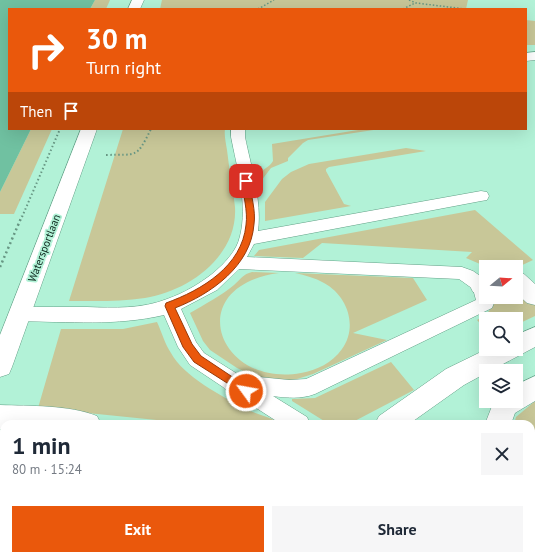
<!DOCTYPE html>
<meta charset="utf-8">
<style>
:root{--surface:#fff;--page:#f6f6f7;--text:#1f2937;--muted:#747a83;--accent:#ea580c}
body{margin:0;font-family:"PT Sans",sans-serif;background:var(--page);color:var(--text);height:100vh;display:flex;flex-direction:column;font-size:15px;white-space:nowrap}
*{box-sizing:border-box;margin:0}
p{font-size:13px;color:var(--muted)}
.icon{flex:none;width:22px;height:22px;fill:none;stroke:currentColor;stroke-width:2;stroke-linecap:round;stroke-linejoin:round}
.map{position:relative;flex:1;overflow:hidden}
.details{position:absolute;left:0px;top:420px;width:535px;height:140px;display:flex;flex-direction:column;background:var(--surface);border-radius:12px 12px 0 0;box-shadow:0 4px 16px #0002}
.details>*{flex:none}
.banner{position:absolute;left:8px;top:8px;width:519px;height:122px;border-radius:0px;box-shadow:0 4px 16px #0002;background:#ea580c;color:#fff;overflow:hidden}
.needle{width:26px;rotate:72deg}
.tools{position:absolute;left:479px;top:260px;display:grid;gap:8px}
.tools a{display:grid;place-items:center;width:44px;height:44px;border-radius:0px;background:var(--surface);box-shadow:0 4px 16px #0002;font-size:20px}
.pin{position:absolute;display:grid;place-items:center;width:34px;height:34px;color:#fff;margin:-17px;border-radius:8px;box-shadow:0 2px 6px #0006}
.me{position:absolute;width:44px;margin:-22px;rotate:302deg;stroke-linejoin:round;filter:drop-shadow(0 0 3px #0008)}
.turn{display:flex;align-items:center;gap:14px;height:84px;padding:0 12px;font-size:18px}
.turn .icon{width:52px;height:52px;stroke-width:2.5}
.turn b{display:block;font-size:28px;line-height:34px}
.then{display:flex;align-items:center;height:38px;padding:0 12px;background:#0003;gap:8px;font-size:15px}
.round{display:grid;place-items:center;flex:none;width:42px;height:42px;border-radius:0px;background:var(--page)}
.headline{display:flex;align-items:center;justify-content:space-between;height:68px;padding:0 12px}
h1{font-size:24px;font-weight:800;line-height:30px}
.button{display:flex;gap:8px;margin-top:auto;padding:8px 12px}
.button a{flex:1;height:46px;border-radius:0px;background:var(--accent);color:#fff;font-size:16px;font-weight:800;line-height:46px;text-align:center}
.button a+a{background:var(--page);color:var(--text)}
.map>svg:first-child{display:block}
.green{fill:#c8c798}
.water{fill:#70c1a1}
.lines{fill:none;stroke-linecap:round;stroke-linejoin:round}
.lane-casing{stroke:#63a087;stroke-width:1}
.street-casing{stroke:#63a087;stroke-width:1}
.secondary-casing{stroke:#63a087;stroke-width:1}
.path-far2{stroke:#679683;stroke-width:1.5;stroke-dasharray:1.5 2;stroke-linecap:butt}
.path-far1{stroke:#679683;stroke-width:2;stroke-dasharray:1.5 2.5;stroke-linecap:butt}
.path{stroke:#679683;stroke-width:2.5;stroke-dasharray:2 3;stroke-linecap:butt}
.lane{fill:#fff;fill-rule:evenodd}
.street{fill:#fff;fill-rule:evenodd}
.secondary{fill:#fff;fill-rule:evenodd}
.route{fill:#ea580c;stroke:#983908}
.labels{text-anchor:middle;stroke-width:3.5;stroke-linejoin:round;paint-order:stroke}
.street-label{font-size:11px;fill:#0e281e;stroke:#b2f2d7}
</style>
<div class="map">
<svg width="535" height="560" viewBox="0 0 535 560">
<rect width="100%" height="100%" fill="#b2f2d7"/>
<g class="green">
<polygon points="95,0 110,0 106,9 90,9"/>
<polygon points="162,0 468,0 466,9 160,9"/>
<polygon points="526,20 535,21 535,45 526,45"/>
<polygon points="31,129 52,129 14,214 0,214 0,192"/>
<path d="M123 129H225C224 136 226 143 227 150 229 169 233 188 235 207 238 256 189 291 145 298 120 302 95 301 69 301Z"/>
<path d="M364 129H380L308 140 303 143 288 158V161L271 168 261 181 259 175C262 169 270 167 273 161L272 144Z"/>
<polygon points="406,148 426,151 329,167 326,169 326,171 344,204 351,206 265,221 265,202 282,179 291,172 309,164"/>
<polygon points="475,210 533,260 516,268 516,267 487,267 466,258 472,252 322,243 303,258 254,256 259,250"/>
<path d="M252 272 279 273C181 286 217 388 301 373 317 370 332 363 342 349 358 327 348 296 324 283 315 278 305 275 295 273L413 278 427 300 353 333 387 340 313 374 294 380H274L254 376 237 368 210 350 203 341 190 313C205 304 221 296 234 285 241 279 243 274 252 272Z"/>
<path d="M516 286 535 303V316L516 325V319H486V330L477 320C486 315 491 311 495 300L494 297H516Z"/>
<path d="M157 322C162 333 165 344 171 353 183 376 223 397 246 409 258 415 270 417 283 424H196L38 408 61 329H123Z"/>
<polygon points="391,362 414,390 349,424 329,424 292,401 292,399 315,398"/>
<polygon points="535,401 535,446 531,444 531,424 514,424 516,417"/>
<polygon points="0,550 4,550 4,556 194,556 201,560 0,560"/>
<polygon points="312,556 442,556 448,560 319,560"/>
</g>
<polygon class="water" points="0,0 95,0 90,9 9,9 9,129 31,129 0,192"/>
<g class="lines">
<defs>
<g id="lane">
<polygon points="535,52 535,60 526,61 526,53"/>
<path d="M231 129H245V137C251 167 262 200 258 231L481 191 487 192 489 196 487 200 481 201 254 244 247 257 462 267 473 271 486 280V297H494V303L492 308 315 394C302 399 288 398 273 396L307 417 310 424H281L230 391 225 389 223 387 190 365 178 347 164 315C117 326 68 322 20 321L13 319 11 314 13 309 20 307C42 307 64 307 87 307 114 308 142 309 167 299 184 293 199 284 212 274 224 264 237 251 240 236 248 204 237 168 231 137ZM239 269 459 279 473 289 476 300 306 379 289 380 239 375 204 353 196 342 181 309 217 290Z"/>
</g>
<g id="street">
<polygon points="516,272 524,274 535,284 535,305 527,303 516,293"/>
<polygon points="486,275 486,293 481,294 473,292 470,286 473,280"/>
<polygon points="535,327 535,347 490,371 486,371 486,373 464,385 409,424 375,424 379,416 446,369 487,349 516,349 516,335"/>
<polygon points="535,376 535,401 515,413 511,424 485,424 494,401 516,401 516,385"/>
<path d="M0 405C29 406 70 405 97 416L101 424H4V429H0Z"/>
<polygon points="535,504 535,543 531,544 531,506"/>
<polygon points="531,545 535,554 534,560 502,560 504,556 531,556"/>
<polygon points="450,556 486,556 488,560 452,560"/>
</g>
<g id="secondary">
<polygon points="132,0 144,0 140,9 128,9"/>
<polygon points="81,129 97,129 12,367 9,374 0,377 0,335"/>
</g>
</defs>
<use href="#lane" class="lane-casing"/>
<use href="#street" class="street-casing"/>
<use href="#secondary" class="secondary-casing"/>
<g class="path-far2">
<polyline points="409,0 416,3 465,9"/>
<polyline points="258,9 274,0"/>
<polyline points="403,9 415,3"/>
</g>
<g class="path-far1">
<path d="M106 155C138 154 136 159 151 129"/>
<polyline points="22,217 60,129"/>
</g>
<polyline class="path" points="0,267 22,216"/>
<use href="#lane" class="lane"/>
<use href="#street" class="street"/>
<use href="#secondary" class="secondary"/>
</g>
<path class="route" d="M246 179 249 181C251 195 256 211 254 224 251 266 211 294 175 308L192 344 201 356 249 388 251 391 249 394 246 395 194 362 183 347 165 306 166 303C202 290 242 266 246 225 248 211 243 195 242 181Z"/>
<g class="labels">
<g class="street-label">
<text transform="translate(44 248) rotate(-69)" y="4">Watersportlaan</text>
</g>
</g>
</svg>
<div class="tools">
<a><svg class="needle" viewBox="-14 -14 28 28"><path d="M0-13l5 13h-10z" fill="#e53935"/><path d="M0 13l5-13h-10z" fill="#747a83"/></svg></a>
<a><svg class="icon" aria-label="search" viewBox="0 0 24 24"><circle cx="10" cy="10" r="6"/><path d="M15 15l6 6"/></svg></a>
<a><svg class="icon" aria-label="layers" viewBox="0 0 24 24"><path d="M12 4l9 5-9 5-9-5zM3 14l9 5 9-5"/></svg></a>
</div>
<div class="pin" style="left:246px;top:181px;background:#d93025"><svg class="icon" aria-label="arrive" viewBox="0 0 24 24"><path d="M6 21V4h12l-3 4 3 4H6"/></svg></div>
<svg class="me" style="left:246px;top:391px" viewBox="-20 -20 40 40"><circle r="17" fill="#ea580c" stroke="#fff" stroke-width="3"/><path d="M0-11L8 9 0 5-8 9z" fill="#fff"/></svg>
<div class="banner">
<div class="turn"><svg class="icon" aria-label="right" viewBox="0 0 24 24"><path d="M7 20v-9h11M14 6l5 5-5 5"/></svg><div><b>30 m</b>Turn right</div></div>
<div class="then">Then<svg class="icon" aria-label="arrive" viewBox="0 0 24 24"><path d="M6 21V4h12l-3 4 3 4H6"/></svg></div>
</div>
<section class="details">
<div class="headline"><div><h1>1 min</h1><p>80 m · 15:24</p></div><a class="round"><svg class="icon" aria-label="close" viewBox="0 0 24 24"><path d="M6 6l12 12M18 6L6 18"/></svg></a></div>
<div class="button"><a>Exit</a><a>Share</a></div>
</section>
</div>
